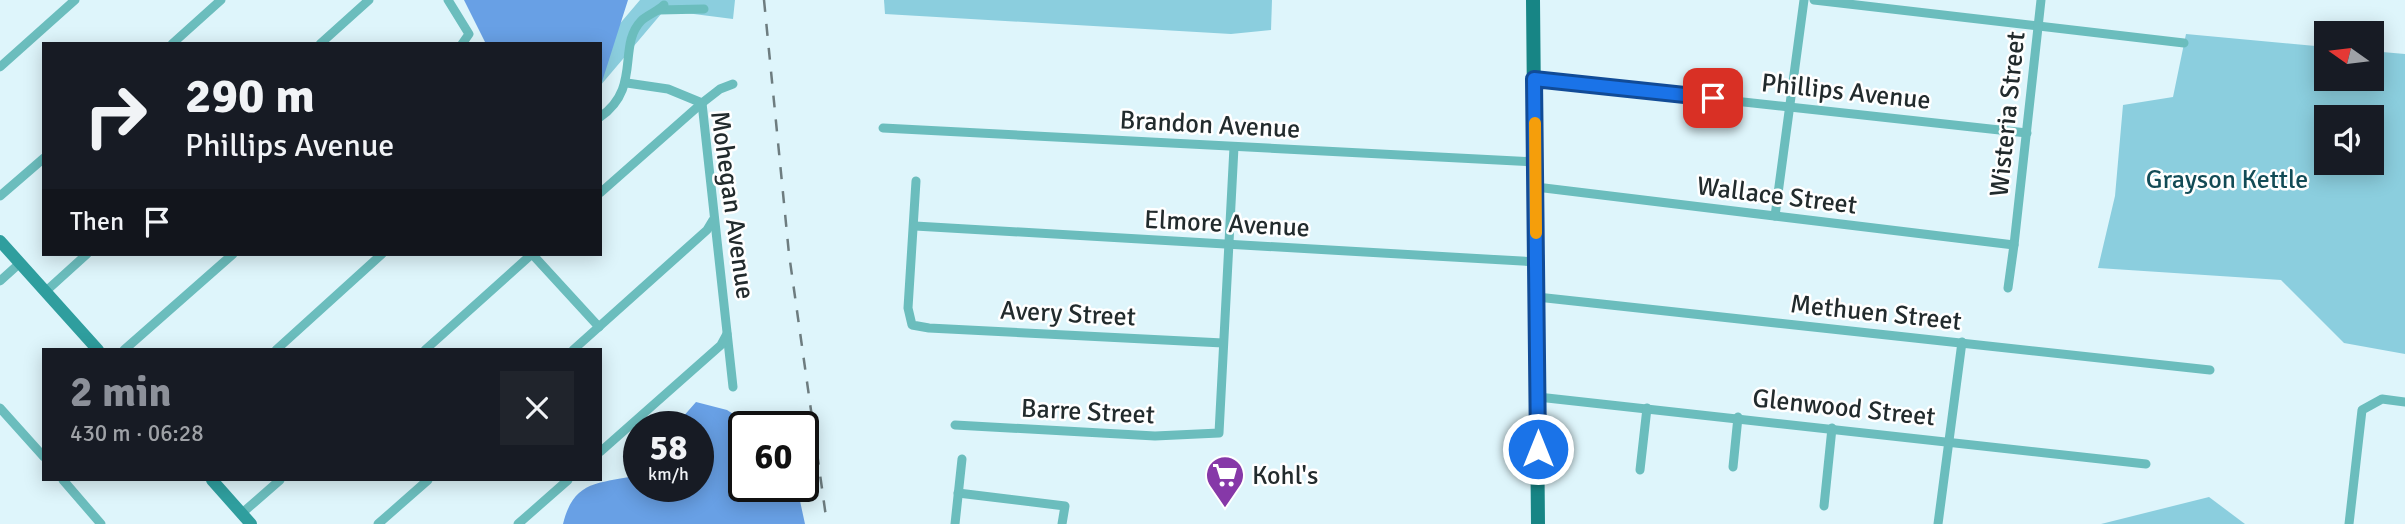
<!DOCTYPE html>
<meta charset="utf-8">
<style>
:root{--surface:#171b24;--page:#20242c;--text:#f1f3f6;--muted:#9ea1a6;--accent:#8c9099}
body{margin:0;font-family:Signika,sans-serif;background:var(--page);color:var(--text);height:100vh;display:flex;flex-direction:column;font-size:26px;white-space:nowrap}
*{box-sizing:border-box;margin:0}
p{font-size:23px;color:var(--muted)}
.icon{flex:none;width:38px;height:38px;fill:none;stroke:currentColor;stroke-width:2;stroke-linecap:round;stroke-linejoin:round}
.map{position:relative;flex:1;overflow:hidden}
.sheet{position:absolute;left:42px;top:348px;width:560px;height:133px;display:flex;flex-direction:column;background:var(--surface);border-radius:0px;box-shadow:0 4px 18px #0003}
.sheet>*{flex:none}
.guide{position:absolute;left:42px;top:42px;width:560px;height:214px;border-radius:0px;box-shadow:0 4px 18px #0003;background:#171b24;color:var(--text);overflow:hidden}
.needle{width:46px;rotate:284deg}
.fabs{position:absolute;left:2314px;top:21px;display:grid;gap:14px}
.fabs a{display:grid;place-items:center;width:70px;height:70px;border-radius:0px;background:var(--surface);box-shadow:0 4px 18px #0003;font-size:35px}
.speed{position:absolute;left:623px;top:411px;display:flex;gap:14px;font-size:35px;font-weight:700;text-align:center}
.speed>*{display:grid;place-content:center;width:91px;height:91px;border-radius:50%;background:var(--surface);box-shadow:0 4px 18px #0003;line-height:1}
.speed small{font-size:18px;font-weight:400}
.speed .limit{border:4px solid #111;border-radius:10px;background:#fff;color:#111}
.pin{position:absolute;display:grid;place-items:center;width:60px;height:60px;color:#fff;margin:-30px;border-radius:14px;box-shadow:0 4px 10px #0006}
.me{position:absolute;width:77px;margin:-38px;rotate:0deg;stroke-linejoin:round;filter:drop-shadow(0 0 5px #0008)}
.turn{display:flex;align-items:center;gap:24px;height:147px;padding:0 28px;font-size:32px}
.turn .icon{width:91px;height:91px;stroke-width:2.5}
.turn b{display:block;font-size:49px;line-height:60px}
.then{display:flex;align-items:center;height:66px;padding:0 28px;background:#0003;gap:14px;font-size:26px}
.round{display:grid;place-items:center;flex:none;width:74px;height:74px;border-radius:0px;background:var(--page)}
.headline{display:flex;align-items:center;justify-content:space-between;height:119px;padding:0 28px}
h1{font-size:42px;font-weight:700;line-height:52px;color:var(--accent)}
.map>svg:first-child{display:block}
.green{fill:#8bcede;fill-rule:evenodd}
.water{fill:#68a0e5}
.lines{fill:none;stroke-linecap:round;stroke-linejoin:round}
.minor{stroke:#6bbdbd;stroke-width:9}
.secondary{stroke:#2f9e9e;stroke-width:12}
.primary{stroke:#178585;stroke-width:14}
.rail{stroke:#6d7c7f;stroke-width:2.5;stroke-dasharray:12 12;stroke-linecap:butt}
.route-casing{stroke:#114b97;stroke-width:18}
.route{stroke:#1a73e8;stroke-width:12}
.slow{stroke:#f59e0b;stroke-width:12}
.labels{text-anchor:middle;stroke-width:5;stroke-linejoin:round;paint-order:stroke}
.street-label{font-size:26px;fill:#222b2d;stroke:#fff}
.park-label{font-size:26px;fill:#124b56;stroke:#fff}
.poi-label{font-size:26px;fill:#222b2d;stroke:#fff;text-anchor:start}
</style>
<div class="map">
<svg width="2405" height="524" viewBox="0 0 2405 524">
<rect width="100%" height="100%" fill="#def5fb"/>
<g class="green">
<polygon points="640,0 735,0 733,19 686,13 667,7 600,86 600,47"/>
<polygon points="884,0 1272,0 1271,30 1231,34 885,14"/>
<path d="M2186 34 2326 47V79H2371V51L2405 54V354L2344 343 2281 280 2098 268 2115 196 2123 105 2173 97ZM2326 117H2371V163H2326Z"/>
<polygon points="2209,497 2245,524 2101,524"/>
</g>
<g class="water">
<polygon points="464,0 628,0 600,88 600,44 486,44"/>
<path d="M696 402 727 410 753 427H744V486L797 487 805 524H563C574 479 599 484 639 475V486H698V427H674Z"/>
</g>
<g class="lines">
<g class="minor">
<polyline points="448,0 469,34 462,44"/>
<polyline points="1814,0 2184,43"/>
<polyline points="659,10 704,9"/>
<polyline points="172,44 221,0"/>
<polyline points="320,44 369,0"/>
<polyline points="0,67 75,0"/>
<polyline points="1534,79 2027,133"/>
<polyline points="627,83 668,89 702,103 733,387"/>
<path d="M600 117C642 88 617 46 641 21 647 15 657 12 664 5"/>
<polyline points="883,128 1536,162"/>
<polyline points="916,181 908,308 912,325 929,328 1223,343"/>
<polyline points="1536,187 2014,245 2041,0"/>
<polyline points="600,193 702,103 720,89 733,84"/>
<polyline points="0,196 44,158"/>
<polyline points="1775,216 1804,0"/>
<polyline points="915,226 1537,262"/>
<polyline points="532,254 599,327"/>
<polyline points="0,281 20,263"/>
<polyline points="2008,288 2014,245"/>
<polyline points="45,292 87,254"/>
<polyline points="1537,297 2210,370"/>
<polyline points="124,350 233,254"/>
<polyline points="276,350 382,254"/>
<polyline points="425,350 532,254"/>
<polyline points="573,350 707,230 713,220"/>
<polyline points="1538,397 2146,464"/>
<polyline points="0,408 44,457"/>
<polyline points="955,425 1155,436 1219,433 1234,147"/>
<polyline points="600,452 721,345 727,334"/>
<polyline points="1733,467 1738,417"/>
<polyline points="1640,470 1647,408"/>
<polyline points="63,480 101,524"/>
<polyline points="958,493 1065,506 1062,524"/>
<polyline points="1824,506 1832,428"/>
<polyline points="241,514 280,480"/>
<polyline points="378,524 428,480"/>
<polyline points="518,524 568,480"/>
<polyline points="955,524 962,459"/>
<polyline points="1938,524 1962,342"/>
<polyline points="2349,524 2362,410 2382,399 2405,402"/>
</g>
<g class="secondary">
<polyline points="0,241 98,350"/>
<polyline points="212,480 251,524"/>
</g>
<polyline class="primary" points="1533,0 1538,524"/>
<polyline class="rail" points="764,0 789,254 827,524"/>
</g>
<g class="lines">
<defs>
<polyline id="route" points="1538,449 1534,79 1713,98"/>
</defs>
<use href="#route" class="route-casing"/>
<use href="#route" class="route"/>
<polyline class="slow" points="1535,123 1536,233"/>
</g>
<defs>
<symbol id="supermarket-pin" viewBox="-11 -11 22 30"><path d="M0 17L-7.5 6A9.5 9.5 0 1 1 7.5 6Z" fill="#8638a8" stroke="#fff"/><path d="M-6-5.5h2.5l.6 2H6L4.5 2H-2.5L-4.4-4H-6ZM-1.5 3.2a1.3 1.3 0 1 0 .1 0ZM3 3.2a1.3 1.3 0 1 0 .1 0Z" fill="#fff"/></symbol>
</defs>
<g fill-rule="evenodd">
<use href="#supermarket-pin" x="1203" y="453" width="44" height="60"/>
</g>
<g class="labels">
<g class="street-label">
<text transform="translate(1846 91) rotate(6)" y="9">Phillips Avenue</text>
<text transform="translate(2007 114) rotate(-84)" y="9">Wisteria Street</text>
<text transform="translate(1210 124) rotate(3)" y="9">Brandon Avenue</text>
<text transform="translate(1777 195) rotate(7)" y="9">Wallace Street</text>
<text transform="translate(733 205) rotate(82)" y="9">Mohegan Avenue</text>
<text transform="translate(1227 223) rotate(3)" y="9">Elmore Avenue</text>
<text transform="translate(1876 312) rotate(6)" y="9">Methuen Street</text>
<text transform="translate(1068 313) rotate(3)" y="9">Avery Street</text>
<text transform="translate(1844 407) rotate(6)" y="9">Glenwood Street</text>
<text transform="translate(1088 411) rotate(3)" y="9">Barre Street</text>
</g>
<g class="park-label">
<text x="2227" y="188">Grayson Kettle</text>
</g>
<g class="poi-label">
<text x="1252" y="484">Kohl's</text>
</g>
</g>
</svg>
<div class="fabs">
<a><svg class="needle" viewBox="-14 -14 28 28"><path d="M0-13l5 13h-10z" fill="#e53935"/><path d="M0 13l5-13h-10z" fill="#9ea1a6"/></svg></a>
<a><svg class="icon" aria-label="sound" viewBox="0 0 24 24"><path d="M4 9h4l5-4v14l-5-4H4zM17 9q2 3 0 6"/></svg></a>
</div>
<div class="speed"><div>58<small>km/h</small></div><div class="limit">60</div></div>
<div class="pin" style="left:1713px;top:98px;background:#d93025"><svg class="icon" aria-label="arrive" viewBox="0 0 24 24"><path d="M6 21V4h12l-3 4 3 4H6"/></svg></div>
<svg class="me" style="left:1538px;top:449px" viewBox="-20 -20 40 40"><circle r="17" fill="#1a73e8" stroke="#fff" stroke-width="3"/><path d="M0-11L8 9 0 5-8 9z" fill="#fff"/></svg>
<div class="guide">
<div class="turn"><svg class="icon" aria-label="right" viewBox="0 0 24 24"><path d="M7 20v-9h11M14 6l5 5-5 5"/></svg><div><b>290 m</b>Phillips Avenue</div></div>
<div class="then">Then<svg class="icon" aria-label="arrive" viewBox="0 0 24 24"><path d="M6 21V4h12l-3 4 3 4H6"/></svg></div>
</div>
<section class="sheet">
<div class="headline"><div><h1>2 min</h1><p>430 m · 06:28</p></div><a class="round"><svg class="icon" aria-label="close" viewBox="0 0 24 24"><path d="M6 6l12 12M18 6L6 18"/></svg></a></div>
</section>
</div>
